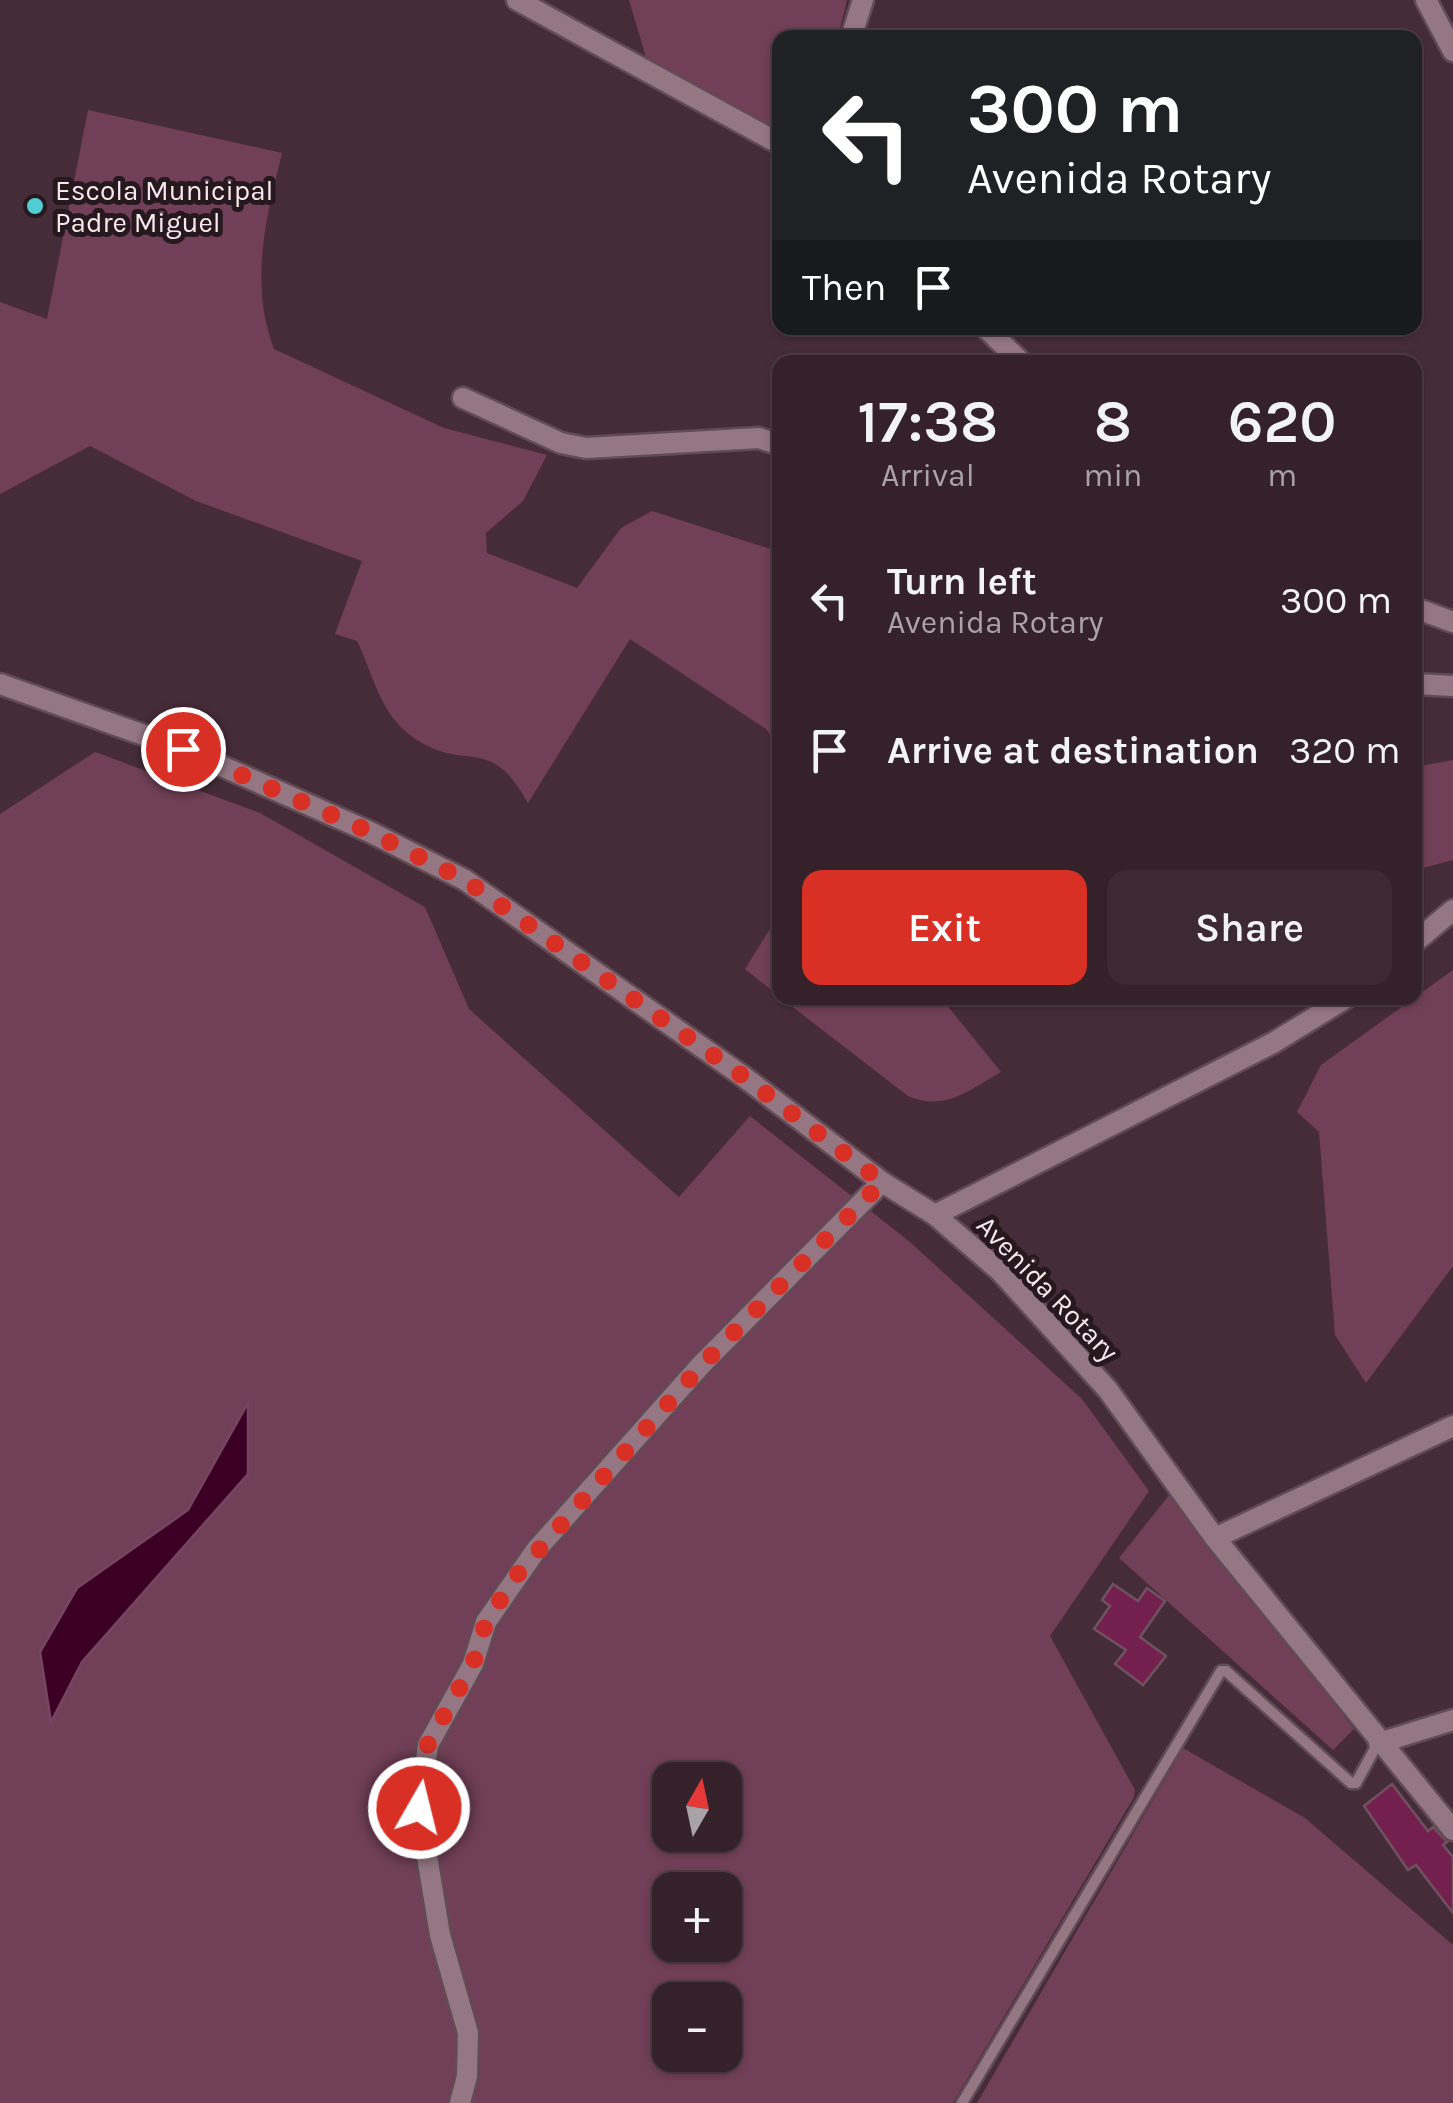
<!DOCTYPE html>
<meta charset="utf-8">
<style>
:root{--surface:#34212a;--page:#3c2932;--text:#f1f3f6;--muted:#a9a3a8;--line:#4e3e47;--accent:#d93025}
body{margin:0;font-family:Karla,sans-serif;background:var(--page);color:var(--text);height:100vh;display:flex;flex-direction:column;font-size:38px;white-space:nowrap}
*{box-sizing:border-box;margin:0}
p{font-size:32px;color:var(--muted)}
.icon{flex:none;width:55px;height:55px;fill:none;stroke:currentColor;stroke-width:2;stroke-linecap:round;stroke-linejoin:round}
.map{position:relative;flex:1;overflow:hidden}
.side{position:absolute;left:772px;top:355px;width:650px;height:650px;display:flex;flex-direction:column;background:var(--surface);border-radius:20px;box-shadow:0 2px 8px #0004,0 0 0 2px var(--line)}
.side>*{flex:none}
.banner{position:absolute;left:772px;top:30px;width:650px;height:305px;border-radius:20px;box-shadow:0 2px 8px #0004,0 0 0 2px var(--line);background:#202124;color:#fff;overflow:hidden}
.needle{width:65px;rotate:9deg}
.controls{position:absolute;left:652px;top:1762px;display:grid;gap:20px}
.controls a{display:grid;place-items:center;width:90px;height:90px;border-radius:20px;background:var(--surface);box-shadow:0 2px 8px #0004,0 0 0 2px var(--line);font-size:50px}
.pin{position:absolute;display:grid;place-items:center;width:85px;height:85px;color:#fff;margin:-42px;border:5px solid #fff;border-radius:50%;box-shadow:0 2px 10px #0007}
.me{position:absolute;width:110px;margin:-55px;rotate:8deg;stroke-linejoin:round;filter:drop-shadow(0 0 8px #0008)}
.turn{display:flex;align-items:center;gap:35px;height:210px;padding:0 30px;font-size:45px}
.turn .icon{width:130px;height:130px;stroke-width:2.5}
.turn b{display:block;font-size:70px;line-height:85px}
.then{display:flex;align-items:center;height:95px;padding:0 30px;background:#0003;gap:20px;font-size:38px}
.eta{display:flex;justify-content:space-evenly;align-items:center;height:170px;text-align:center}
.eta b{font-size:60px;font-weight:600;line-height:70px}
.cta{display:flex;gap:20px;margin-top:auto;padding:20px 30px}
.cta a{flex:1;height:115px;border-radius:20px;background:var(--accent);color:#fff;font-size:40px;font-weight:600;line-height:115px;text-align:center}
.cta a+a{background:var(--page);color:var(--text)}
ul{padding:0;list-style:none}
li{display:flex;align-items:center;gap:30px;height:150px;padding:0 30px}
li div{flex:1}
li b{display:block;font-size:38px}
li em{font-style:normal}
.map>svg:first-child{display:block}
.green{fill:#713f57;fill-rule:evenodd}
.water{fill:#3d0025;stroke:#754561;stroke-width:2.5}
.building{fill:#74204f;stroke:#6e525f;stroke-width:2.5}
.lines{fill:none;stroke-linecap:round;stroke-linejoin:round}
.lane-casing{stroke:#614b55;stroke-width:15}
.street-casing{stroke:#614b55;stroke-width:25}
.lane{stroke:#957784;stroke-width:10}
.street{stroke:#957784;stroke-width:20}
.route{stroke:#d93025;stroke-width:18;stroke-dasharray:0 32.4}
.poi-dot{fill:#51ccd3;stroke:#25191e;stroke-width:4}
.labels{text-anchor:middle;stroke-width:10;stroke-linejoin:round;paint-order:stroke}
.poi-label{font-size:28px;fill:#f7e6ed;stroke:#25191e;text-anchor:start}
.street-label{font-size:28px;fill:#f7e6ed;stroke:#25191e}
</style>
<div class="map">
<svg width="1453" height="2103" viewBox="0 0 1453 2103">
<rect width="100%" height="100%" fill="#462c38"/>
<g class="green">
<polygon points="629,0 847,0 838,37 780,38 780,134 648,64"/>
<path d="M88 110 282 153C266 218 249 283 274 349L444 428 547 455 523 501 486 533 487 553 577 588 621 528 652 511 780 552V748L766 729 630 639 528 803C490 734 467 772 417 740 379 715 375 678 357 641L335 634 362 561 196 501 90 446 0 494V302L47 319Z"/>
<path d="M95 752 260 813 425 907 469 1009 679 1197 750 1116 910 1242 1082 1399 1149 1491 1050 1636 1135 1790 1134 1797 953 2103H0V814ZM248 1405 159 1571 82 1662 52 1720 77 1588 188 1510ZM670 1780H725V1835H670ZM670 1890H725V1945H670ZM670 2000H725V2055H670Z"/>
<polygon points="1453,760 1453,860 1415,870 1415,767"/>
<polygon points="780,913 780,997 745,969"/>
<polygon points="1453,970 1453,1266 1366,1383 1335,1335 1319,1132 1297,1112 1321,1065"/>
<path d="M781 998H941L1001 1072C969 1090 945 1112 908 1096Z"/>
<polygon points="1170,1494 1354,1729 1333,1750 1119,1558"/>
<polygon points="1183,1748 1305,1818 1453,1945 1453,2103 977,2103"/>
</g>
<polygon class="water" points="248,1403 248,1474 82,1662 51,1722 40,1652 77,1588 188,1510"/>
<g class="building">
<polygon points="1113,1584 1138,1601 1147,1588 1165,1601 1140,1637 1166,1656 1143,1685 1115,1664 1126,1650 1094,1629 1110,1606 1102,1600"/>
<polygon points="1392,1784 1428,1831 1433,1827 1447,1842 1443,1845 1453,1857 1453,1913 1416,1865 1408,1870 1364,1806"/>
</g>
<g class="lines">
<defs>
<polyline id="lane" points="962,2103 1221,1671 1226,1671 1351,1783 1356,1783 1378,1743"/>
<g id="street">
<polyline points="517,0 780,144"/>
<polyline points="1426,0 1453,51"/>
<polyline points="851,38 863,0"/>
<polyline points="986,328 1021,362"/>
<polyline points="463,398 561,443 586,448 759,438 780,445"/>
<polyline points="1415,608 1453,622"/>
<polyline points="0,684 183,749 370,832 465,880 744,1077 882,1182 935,1215 1001,1272 1108,1390 1215,1538 1453,1830"/>
<polyline points="1415,684 1453,686"/>
<polyline points="1415,942 1453,910"/>
<polyline points="935,1215 1273,1043 1346,998"/>
<polyline points="1215,1538 1453,1426"/>
<polyline points="1379,1743 1453,1720"/>
<polyline points="460,2103 467,2076 468,2033 440,1935 419,1808 428,1745 473,1664 486,1622 536,1550 701,1365 882,1182"/>
</g>
</defs>
<use href="#lane" class="lane-casing"/>
<use href="#street" class="street-casing"/>
<use href="#lane" class="lane"/>
<use href="#street" class="street"/>
</g>
<g class="lines">
<polyline class="route" points="183,749 370,832 465,880 744,1077 882,1182 702,1365 516,1576 486,1622 473,1664 428,1744 419,1808"/>
</g>
<circle class="poi-dot" cx="35" cy="206" r="10"/>
<g class="labels">
<g class="poi-label">
<text x="55" y="200">Escola Municipal<tspan x="55" dy="32">Padre Miguel</tspan></text>
</g>
<g class="street-label">
<text transform="translate(1048 1288) rotate(46)" y="10">Avenida Rotary</text>
</g>
</g>
</svg>
<div class="controls">
<a><svg class="needle" viewBox="-14 -14 28 28"><path d="M0-13l5 13h-10z" fill="#e53935"/><path d="M0 13l5-13h-10z" fill="#a9a3a8"/></svg></a>
<a>+</a>
<a>−</a>
</div>
<div class="pin" style="left:183px;top:749px;background:#d93025"><svg class="icon" aria-label="arrive" viewBox="0 0 24 24"><path d="M6 21V4h12l-3 4 3 4H6"/></svg></div>
<svg class="me" style="left:419px;top:1808px" viewBox="-20 -20 40 40"><circle r="17" fill="#d93025" stroke="#fff" stroke-width="3"/><path d="M0-11L8 9 0 5-8 9z" fill="#fff"/></svg>
<div class="banner">
<div class="turn"><svg class="icon" aria-label="left" viewBox="0 0 24 24"><path d="M17 20v-9H6M10 6l-5 5 5 5"/></svg><div><b>300 m</b>Avenida Rotary</div></div>
<div class="then">Then<svg class="icon" aria-label="arrive" viewBox="0 0 24 24"><path d="M6 21V4h12l-3 4 3 4H6"/></svg></div>
</div>
<section class="side">
<div class="eta">
<div><b>17:38</b><p>Arrival</p></div>
<div><b>8</b><p>min</p></div>
<div><b>620</b><p>m</p></div>
</div>
<ul>
<li><svg class="icon" aria-label="left" viewBox="0 0 24 24"><path d="M17 20v-9H6M10 6l-5 5 5 5"/></svg><div><b>Turn left</b><p>Avenida Rotary</p></div><em>300 m</em></li>
<li><svg class="icon" aria-label="arrive" viewBox="0 0 24 24"><path d="M6 21V4h12l-3 4 3 4H6"/></svg><div><b>Arrive at destination</b></div><em>320 m</em></li>
</ul>
<div class="cta"><a>Exit</a><a>Share</a></div>
</section>
</div>
